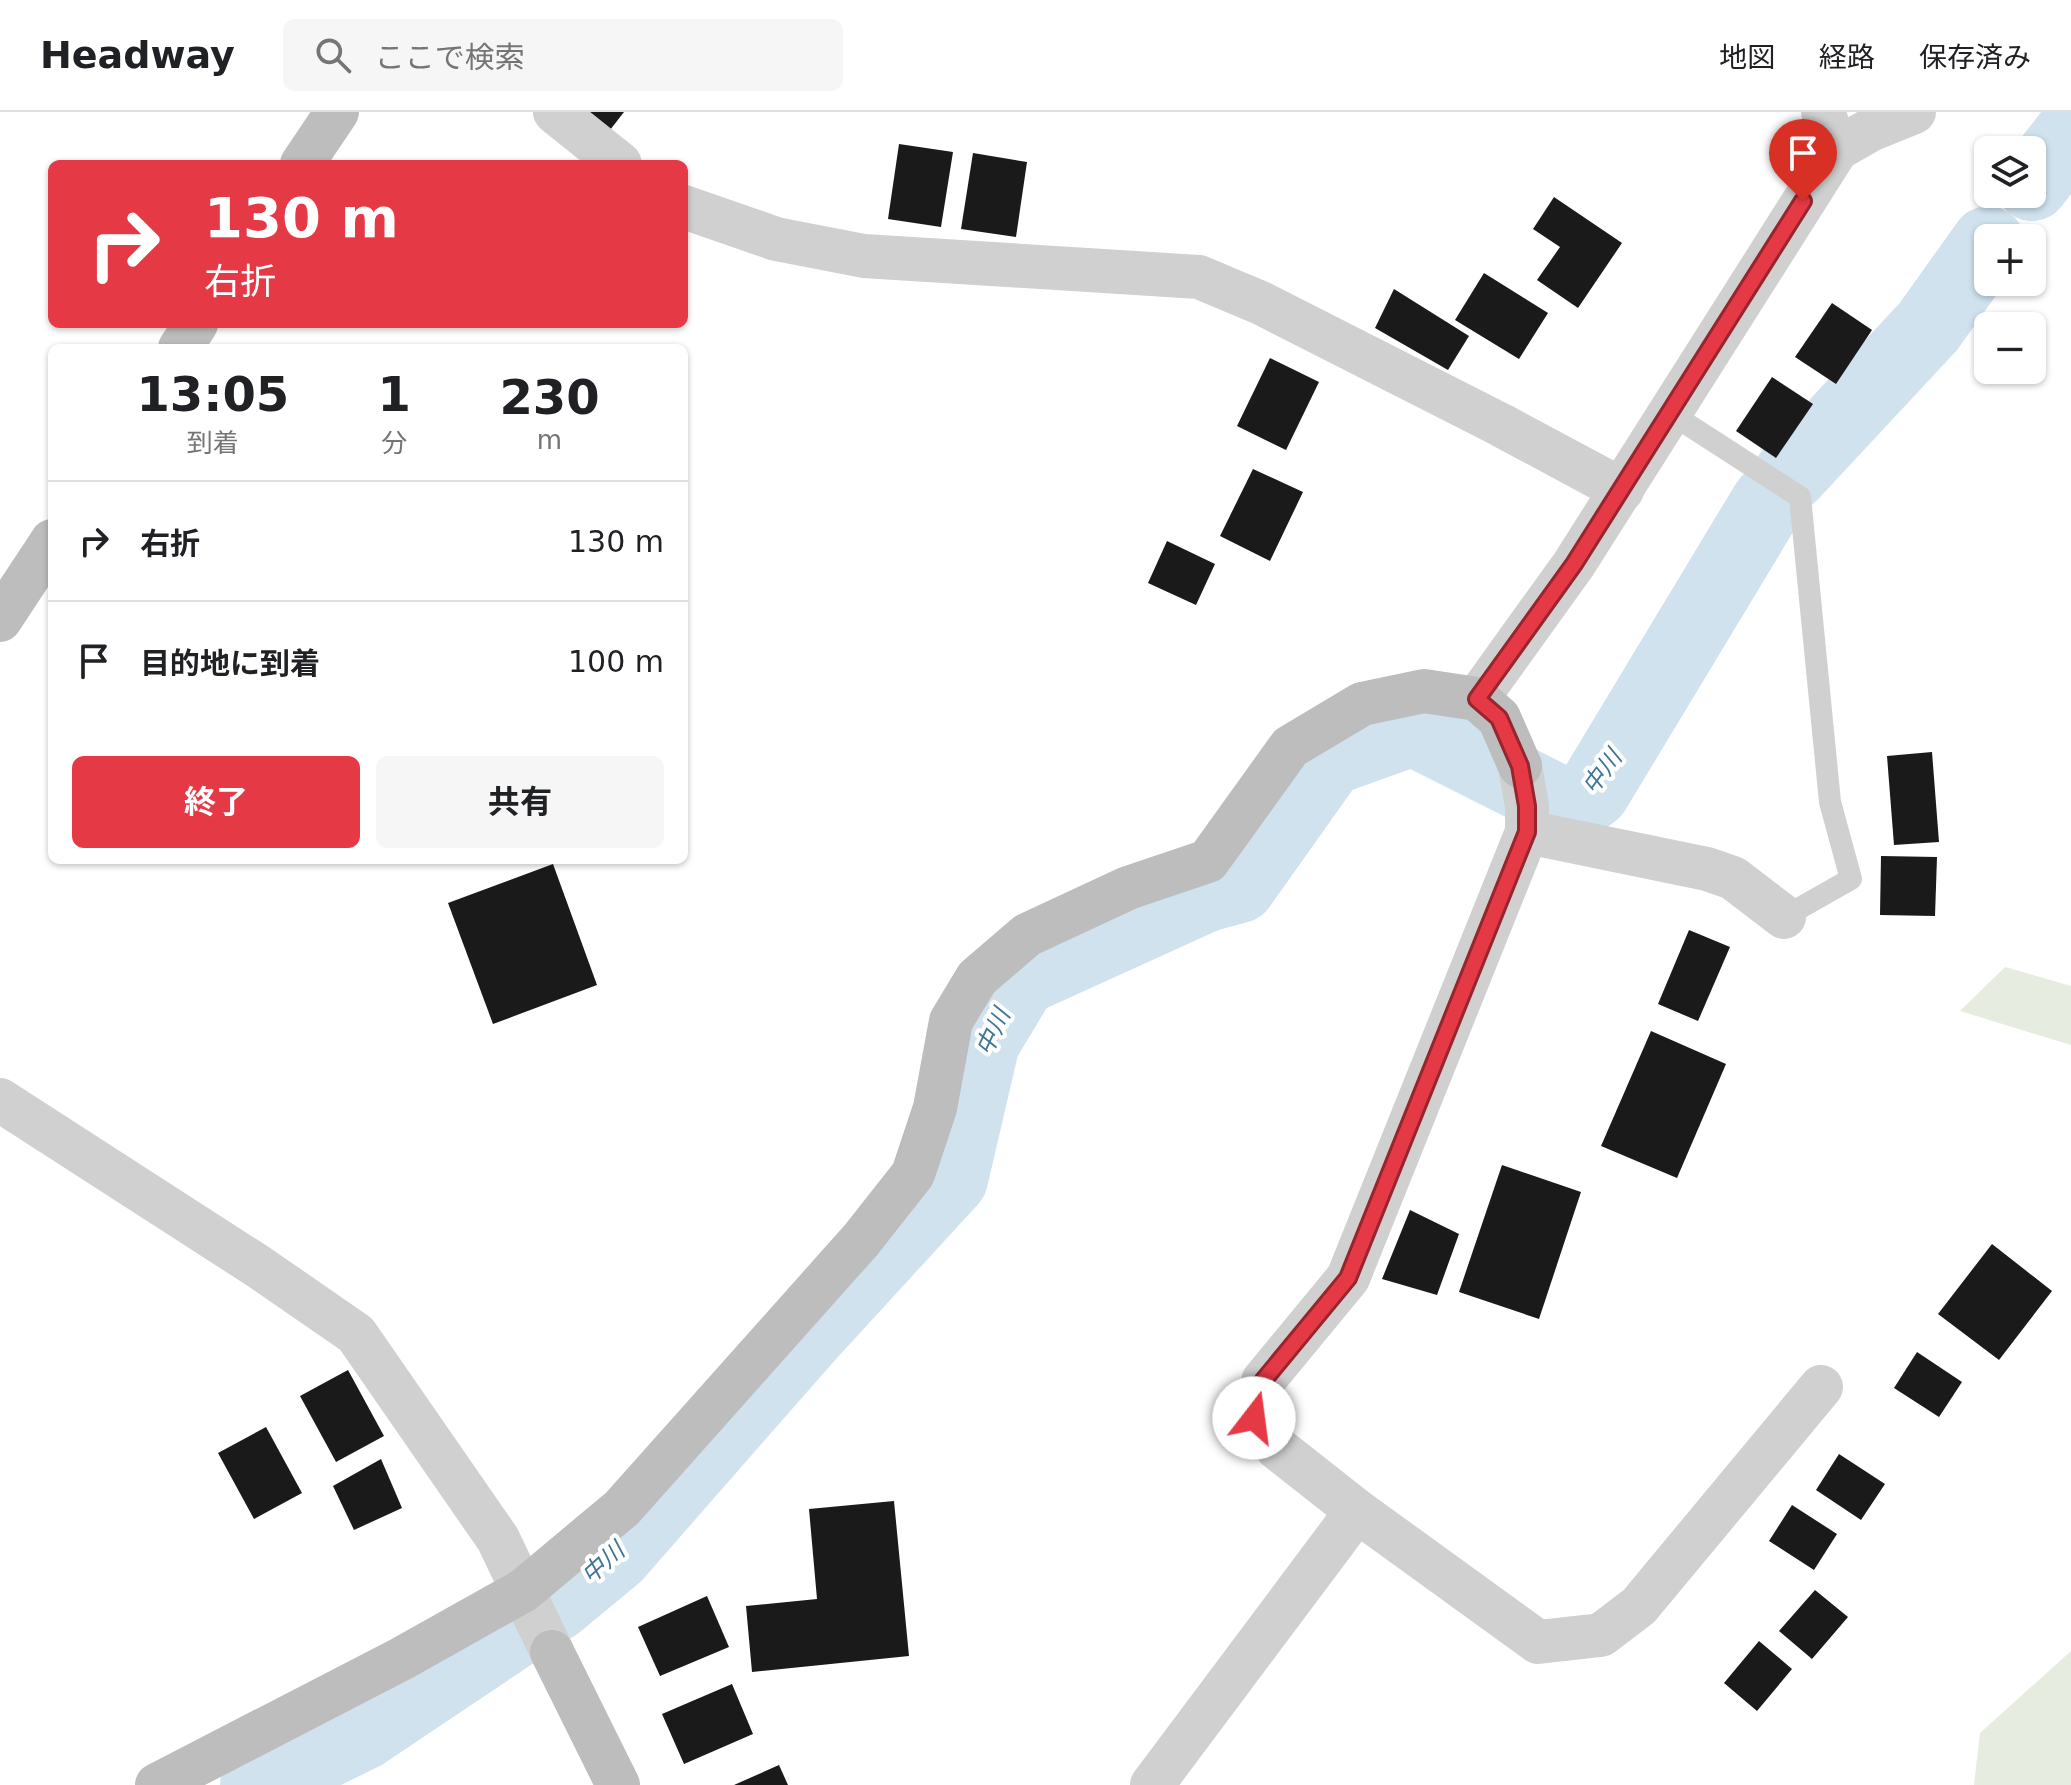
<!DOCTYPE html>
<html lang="ja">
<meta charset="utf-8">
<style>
:root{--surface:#fff;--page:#f6f6f6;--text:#202124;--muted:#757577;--line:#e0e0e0;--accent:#e63946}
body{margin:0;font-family:"DejaVu Sans","Noto Sans JP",sans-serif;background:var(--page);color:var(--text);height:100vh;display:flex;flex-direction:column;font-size:30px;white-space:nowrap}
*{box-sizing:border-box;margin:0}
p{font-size:26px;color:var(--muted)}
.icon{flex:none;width:44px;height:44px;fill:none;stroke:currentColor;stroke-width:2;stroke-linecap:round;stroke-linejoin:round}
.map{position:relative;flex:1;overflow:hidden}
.side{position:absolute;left:48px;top:232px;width:640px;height:520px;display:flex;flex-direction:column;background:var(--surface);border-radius:12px;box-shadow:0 2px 6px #0004}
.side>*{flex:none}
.banner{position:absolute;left:48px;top:48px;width:640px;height:168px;border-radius:12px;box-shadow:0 2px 6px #0004;background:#e63946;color:#fff;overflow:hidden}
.buttons{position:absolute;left:1974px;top:24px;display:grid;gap:16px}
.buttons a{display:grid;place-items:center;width:72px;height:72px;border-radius:12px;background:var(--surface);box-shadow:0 2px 6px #0004;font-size:40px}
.pin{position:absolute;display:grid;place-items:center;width:68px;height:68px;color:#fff;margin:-82px -34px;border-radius:50% 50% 50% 0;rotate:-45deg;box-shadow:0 0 8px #0007}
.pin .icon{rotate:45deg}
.me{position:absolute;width:88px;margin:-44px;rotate:15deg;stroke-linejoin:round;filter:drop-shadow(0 0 6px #0008)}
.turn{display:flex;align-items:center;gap:28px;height:168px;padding:0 24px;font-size:36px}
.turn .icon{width:104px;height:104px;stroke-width:2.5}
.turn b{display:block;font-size:56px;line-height:68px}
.eta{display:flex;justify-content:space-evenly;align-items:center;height:136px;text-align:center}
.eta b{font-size:48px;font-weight:700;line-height:56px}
.button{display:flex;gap:16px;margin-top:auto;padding:16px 24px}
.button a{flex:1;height:92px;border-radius:12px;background:var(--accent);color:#fff;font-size:32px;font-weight:700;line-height:92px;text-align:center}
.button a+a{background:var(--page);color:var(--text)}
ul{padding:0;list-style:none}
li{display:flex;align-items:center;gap:24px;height:120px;padding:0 24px;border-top:2px solid var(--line)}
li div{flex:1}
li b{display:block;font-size:30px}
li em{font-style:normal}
header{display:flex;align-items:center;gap:48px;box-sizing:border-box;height:112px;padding:0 40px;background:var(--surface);border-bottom:2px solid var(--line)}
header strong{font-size:38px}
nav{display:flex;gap:44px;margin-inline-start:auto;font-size:28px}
.search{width:560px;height:72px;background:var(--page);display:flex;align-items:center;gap:20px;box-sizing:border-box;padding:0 28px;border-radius:12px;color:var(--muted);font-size:30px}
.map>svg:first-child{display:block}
.green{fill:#e6ecdf}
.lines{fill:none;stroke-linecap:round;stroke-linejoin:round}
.river{stroke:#cfe2ee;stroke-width:74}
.building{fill:#1a1a1a}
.lane{stroke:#d0d0d0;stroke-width:22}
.street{stroke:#d0d0d0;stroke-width:44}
.secondary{stroke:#bdbdbd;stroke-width:44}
.route-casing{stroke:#96252e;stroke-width:20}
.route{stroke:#e63946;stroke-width:14}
.labels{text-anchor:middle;stroke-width:8;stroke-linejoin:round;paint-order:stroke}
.water-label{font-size:24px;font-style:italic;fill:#3f7597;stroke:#fff}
</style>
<header>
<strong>Headway</strong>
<div class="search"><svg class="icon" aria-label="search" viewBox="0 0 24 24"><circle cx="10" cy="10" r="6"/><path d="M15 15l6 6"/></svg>ここで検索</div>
<nav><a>地図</a><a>経路</a><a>保存済み</a></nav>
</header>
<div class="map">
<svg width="2071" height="1673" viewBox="0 0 2071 1673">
<rect width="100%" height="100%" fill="#fff"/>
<g class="green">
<polygon points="2005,855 2071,874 2071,933 1960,899"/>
<polygon points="2071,1539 2071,1673 1974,1673 1980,1621"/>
</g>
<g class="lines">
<g class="river">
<polyline points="2032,72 2071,22"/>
<polyline points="1790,363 1928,215 1988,131"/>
<polyline points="257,1673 363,1621 557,1491 615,1443 806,1225 951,1067 983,930 1021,867 1206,783 1239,774 1329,647 1413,617 1570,696 1593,680 1768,390"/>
</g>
</g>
<g class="building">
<polygon points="589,0 624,0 610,18"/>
<polygon points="899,32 953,40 941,115 888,107"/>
<polygon points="973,41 1027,50 1016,125 961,117"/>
<polygon points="1554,85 1622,131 1578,196 1537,168 1560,135 1533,117"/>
<polygon points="1484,161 1548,201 1519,247 1455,208"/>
<polygon points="1394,177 1469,224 1448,258 1375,216"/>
<polygon points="1832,191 1872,218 1836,272 1795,245"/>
<polygon points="1270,246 1319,270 1286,338 1237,314"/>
<polygon points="1772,265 1813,292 1776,346 1736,319"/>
<polygon points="1253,357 1303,380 1270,449 1220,424"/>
<polygon points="1167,429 1215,452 1196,493 1148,471"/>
<polygon points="1932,640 1939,730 1894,733 1887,644"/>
<polygon points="1881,744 1937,745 1935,804 1880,803"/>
<polygon points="553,752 597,873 493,912 448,791"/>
<polygon points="1689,818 1730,835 1698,909 1658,892"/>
<polygon points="1651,919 1726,952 1677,1066 1601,1034"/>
<polygon points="1502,1053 1581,1080 1539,1207 1459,1180"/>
<polygon points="1410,1098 1459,1122 1437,1183 1382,1167"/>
<polygon points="1992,1132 2052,1179 1999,1248 1938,1202"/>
<polygon points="1917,1240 1962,1270 1939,1305 1894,1276"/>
<polygon points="348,1258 384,1324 336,1350 300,1284"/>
<polygon points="266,1315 302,1381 254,1407 218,1341"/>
<polygon points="1839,1342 1885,1372 1861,1408 1816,1378"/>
<polygon points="381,1347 402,1396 354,1418 333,1374"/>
<polygon points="894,1389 909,1544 752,1560 746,1494 817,1487 809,1397"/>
<polygon points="1792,1393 1837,1422 1814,1458 1769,1429"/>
<polygon points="1815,1478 1848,1505 1812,1547 1779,1519"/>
<polygon points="707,1484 729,1535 660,1564 638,1515"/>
<polygon points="1759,1529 1792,1557 1757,1599 1724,1571"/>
<polygon points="732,1572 753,1622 684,1652 662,1602"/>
<polygon points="779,1653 788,1673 734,1673"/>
</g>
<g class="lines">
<polyline class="lane" points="1670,301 1800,385 1830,690 1851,767 1784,805"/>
<g class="street">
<polyline points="555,0 620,52"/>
<polyline points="1823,0 1837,37"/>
<polyline points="684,95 776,127 864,144 1199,165 1261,191 1501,313 1622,378"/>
<polyline points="1477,587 1574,452 1837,37 1872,17 1914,0"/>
<polyline points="1520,654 1527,694 1527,720 1348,1166 1263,1269 1254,1306 1277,1336 1357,1399 1538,1530 1601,1523 1639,1494 1821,1275"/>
<polyline points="1527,720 1707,757 1733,766 1784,805"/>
<polyline points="0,988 259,1155 356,1222 498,1427 552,1540"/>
<polyline points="1152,1673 1357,1399"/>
</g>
<g class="secondary">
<polyline points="302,52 337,0"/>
<polyline points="180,236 196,212"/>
<polyline points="0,508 52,429"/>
<polyline points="552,1540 618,1673"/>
<polyline points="157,1673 401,1547 524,1478 622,1396 861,1128 913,1062 935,996 951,909 977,866 1027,823 1128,776 1208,749 1290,635 1362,592 1424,579 1477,587 1499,606 1520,654"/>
</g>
</g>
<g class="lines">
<defs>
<polyline id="route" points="1254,1306 1263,1269 1348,1166 1527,720 1527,694 1520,654 1499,606 1477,587 1574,452 1803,89"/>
</defs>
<use href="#route" class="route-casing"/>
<use href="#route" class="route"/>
</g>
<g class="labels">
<g class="water-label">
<text transform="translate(1602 660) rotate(-54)" y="8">中川</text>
<text transform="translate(993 920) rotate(-65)" y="8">中川</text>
<text transform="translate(603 1451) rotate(-42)" y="8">中川</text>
</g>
</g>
</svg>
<div class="buttons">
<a><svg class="icon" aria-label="layers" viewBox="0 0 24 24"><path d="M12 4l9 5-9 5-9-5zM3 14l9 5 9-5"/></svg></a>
<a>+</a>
<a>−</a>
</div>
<div class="pin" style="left:1803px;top:89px;background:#d93025"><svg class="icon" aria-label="arrive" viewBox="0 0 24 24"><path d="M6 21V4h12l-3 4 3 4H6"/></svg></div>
<svg class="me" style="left:1254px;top:1306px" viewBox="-20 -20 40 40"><circle r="19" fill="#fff"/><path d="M0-13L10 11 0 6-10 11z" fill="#e63946"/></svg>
<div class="banner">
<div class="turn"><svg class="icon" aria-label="right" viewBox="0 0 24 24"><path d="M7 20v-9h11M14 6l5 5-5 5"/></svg><div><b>130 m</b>右折</div></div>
</div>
<section class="side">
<div class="eta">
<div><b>13:05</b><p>到着</p></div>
<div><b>1</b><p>分</p></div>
<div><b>230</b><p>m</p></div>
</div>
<ul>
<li><svg class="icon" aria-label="right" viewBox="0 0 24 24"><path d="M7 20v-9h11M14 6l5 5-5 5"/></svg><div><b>右折</b></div><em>130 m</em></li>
<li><svg class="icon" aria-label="arrive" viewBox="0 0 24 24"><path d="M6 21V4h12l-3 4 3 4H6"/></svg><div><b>目的地に到着</b></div><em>100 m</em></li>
</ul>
<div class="button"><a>終了</a><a>共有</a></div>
</section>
</div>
